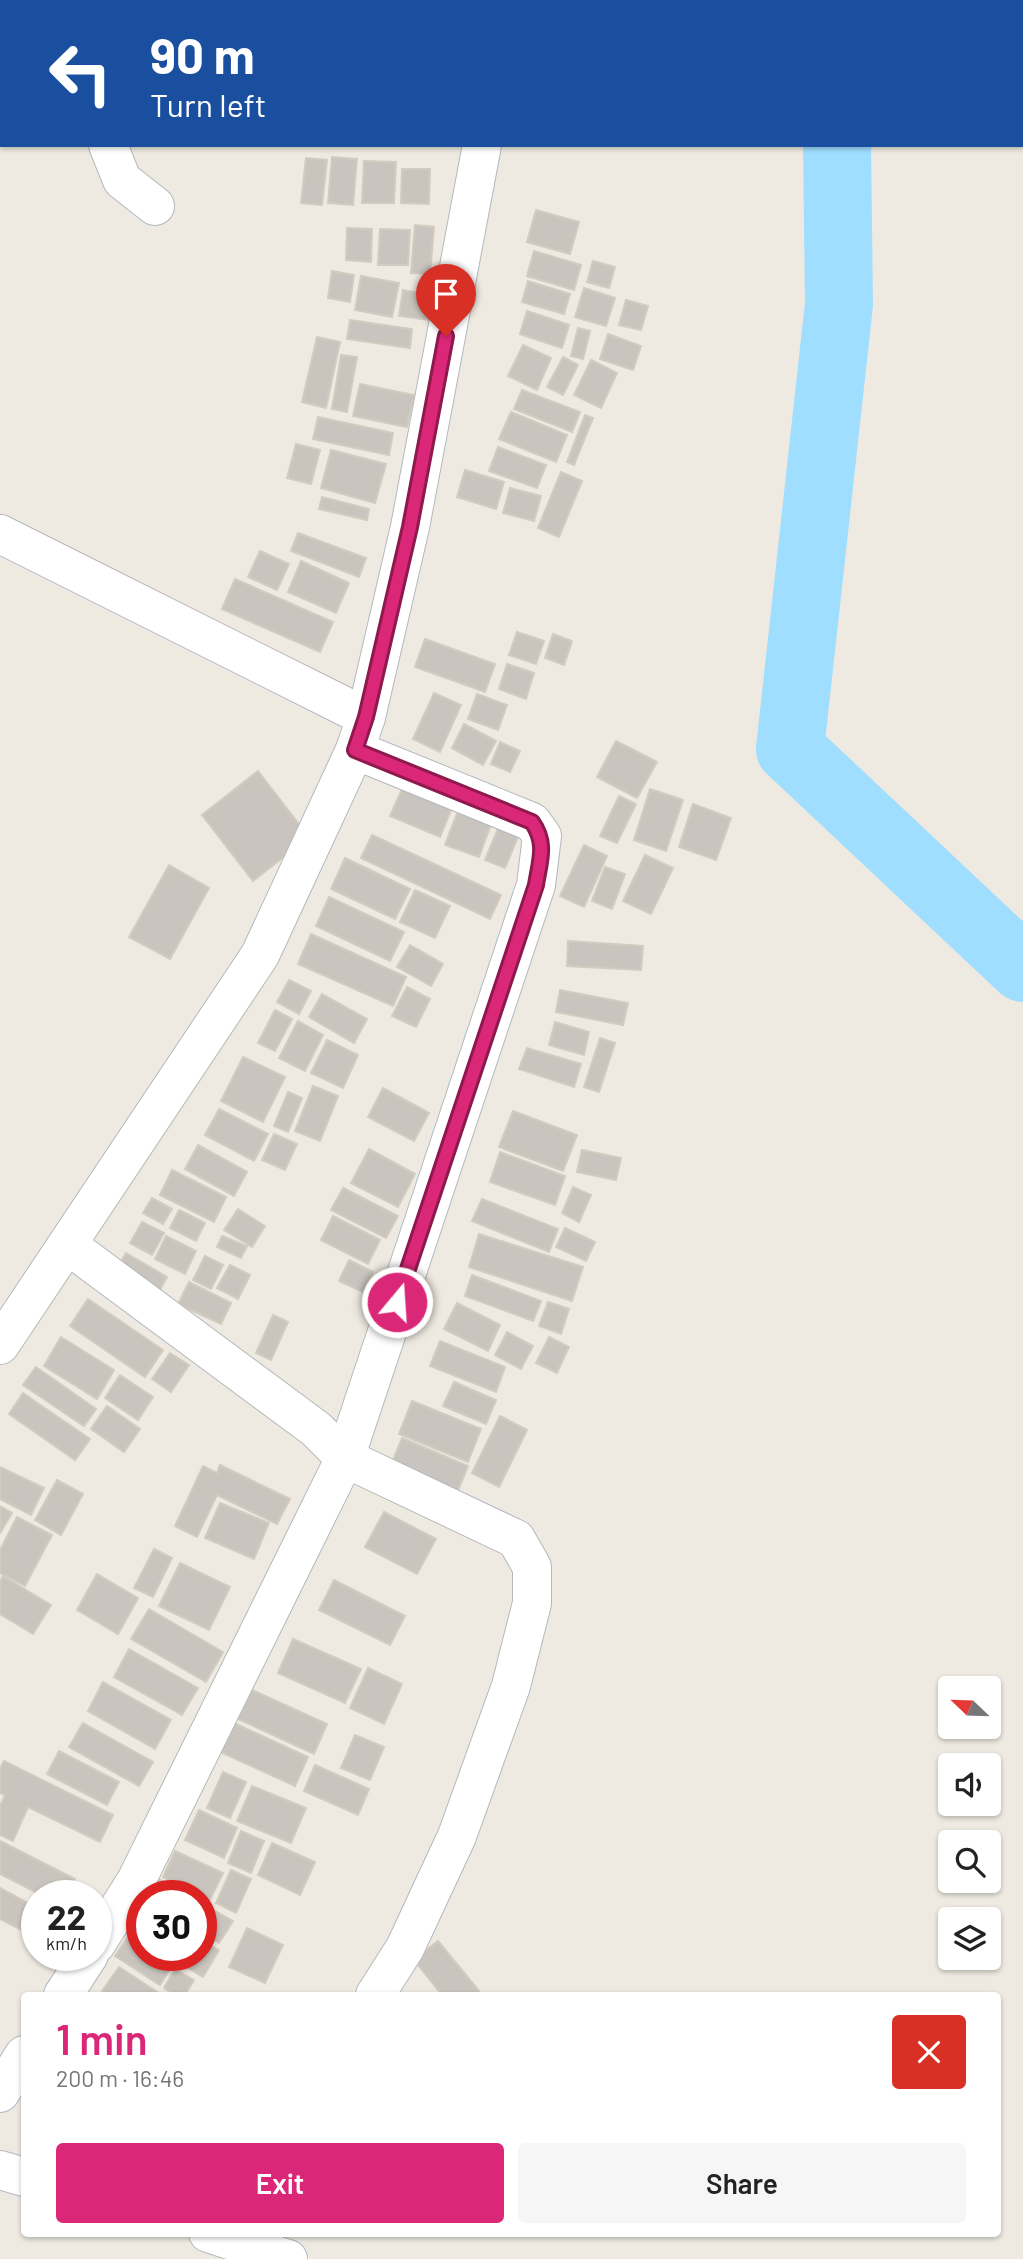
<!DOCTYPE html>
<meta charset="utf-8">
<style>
:root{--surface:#fff;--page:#f6f6f6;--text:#222;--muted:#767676;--accent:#db2777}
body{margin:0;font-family:Barlow,sans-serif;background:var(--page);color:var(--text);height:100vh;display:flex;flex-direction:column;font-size:26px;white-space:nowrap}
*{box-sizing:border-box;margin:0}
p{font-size:23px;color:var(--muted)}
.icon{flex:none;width:38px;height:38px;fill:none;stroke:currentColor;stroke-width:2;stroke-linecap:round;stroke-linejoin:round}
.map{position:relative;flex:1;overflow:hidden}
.panel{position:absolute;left:21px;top:1992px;width:980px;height:245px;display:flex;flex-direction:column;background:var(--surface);border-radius:7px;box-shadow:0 2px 5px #0004}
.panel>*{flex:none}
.top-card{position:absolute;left:0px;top:0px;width:1024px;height:147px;box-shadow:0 2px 5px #0004;background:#1a4fa0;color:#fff;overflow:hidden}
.needle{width:46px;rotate:293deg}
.buttons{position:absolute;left:938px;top:1676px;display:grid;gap:14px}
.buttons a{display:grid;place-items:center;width:63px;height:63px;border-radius:7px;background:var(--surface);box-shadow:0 2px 5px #0004;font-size:35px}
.speed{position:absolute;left:21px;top:1880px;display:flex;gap:14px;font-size:35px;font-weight:700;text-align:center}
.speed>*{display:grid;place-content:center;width:91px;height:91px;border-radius:50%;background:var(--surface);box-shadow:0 2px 5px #0004;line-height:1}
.speed small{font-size:18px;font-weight:400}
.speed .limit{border:10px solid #d22;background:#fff;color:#111}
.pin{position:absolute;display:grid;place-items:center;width:60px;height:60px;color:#fff;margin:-72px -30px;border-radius:50% 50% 50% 0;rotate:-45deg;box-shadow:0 0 7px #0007}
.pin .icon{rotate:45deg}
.me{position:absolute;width:77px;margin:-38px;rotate:18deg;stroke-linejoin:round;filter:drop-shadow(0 0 5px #0008)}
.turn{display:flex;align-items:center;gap:24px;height:147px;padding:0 35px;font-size:32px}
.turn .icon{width:91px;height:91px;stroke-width:2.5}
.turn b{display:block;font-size:49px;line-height:60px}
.round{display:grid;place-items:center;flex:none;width:74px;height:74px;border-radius:7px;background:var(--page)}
.headline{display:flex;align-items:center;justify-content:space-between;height:119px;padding:0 35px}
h1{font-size:42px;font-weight:600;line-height:52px;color:var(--accent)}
.button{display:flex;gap:14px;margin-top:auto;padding:14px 35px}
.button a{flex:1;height:80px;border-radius:7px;background:var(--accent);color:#fff;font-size:28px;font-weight:600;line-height:80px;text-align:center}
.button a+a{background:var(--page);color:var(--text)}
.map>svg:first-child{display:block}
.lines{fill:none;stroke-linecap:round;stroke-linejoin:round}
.river{stroke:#a0deff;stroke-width:68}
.building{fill:#c9c5be;stroke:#d3cbbf;stroke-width:2}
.minor-casing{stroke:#b4b8bd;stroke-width:40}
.minor{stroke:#fff;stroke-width:38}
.route-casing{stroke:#8e194d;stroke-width:18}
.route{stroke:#db2777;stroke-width:12}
</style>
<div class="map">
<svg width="1023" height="2259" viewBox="0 0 1023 2259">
<rect width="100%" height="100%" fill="#eeeae1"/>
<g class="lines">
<g class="river">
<polyline points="834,0 834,2"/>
<polyline points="837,145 839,304 790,749 1023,968"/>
</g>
</g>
<g class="building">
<polygon points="383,0 473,0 477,1 382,2"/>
<polygon points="332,157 357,159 353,205 328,203"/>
<polygon points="306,158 327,160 322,205 301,203"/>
<polygon points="364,161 396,162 394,203 362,203"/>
<polygon points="402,169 430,169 429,204 401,203"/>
<polygon points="536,210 579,222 570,254 527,242"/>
<polygon points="415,225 434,227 430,274 411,273"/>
<polygon points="347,228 372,229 371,262 346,260"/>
<polygon points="380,229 410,230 408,265 378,265"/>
<polygon points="534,251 581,265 574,290 527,276"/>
<polygon points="593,261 615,267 609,288 587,282"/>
<polygon points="332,271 354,275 350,302 328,298"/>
<polygon points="361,276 399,283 392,317 355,310"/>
<polygon points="528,281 570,294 564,314 522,302"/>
<polygon points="584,288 615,298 606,326 575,317"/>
<polygon points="403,290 433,295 429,320 399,316"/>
<polygon points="626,300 648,306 641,330 619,325"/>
<polygon points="527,311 569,325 562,348 520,334"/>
<polygon points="350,320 412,329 410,348 347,339"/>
<polygon points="578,328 590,331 583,359 571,356"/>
<polygon points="608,334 641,346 633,370 600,359"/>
<polygon points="317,337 340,342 326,408 302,402"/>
<polygon points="523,345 551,358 537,390 508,376"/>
<polygon points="341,355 357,357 347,412 332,409"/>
<polygon points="563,357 578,365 563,395 547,387"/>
<polygon points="591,360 617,373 601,408 574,395"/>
<polygon points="360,384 414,395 407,427 353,416"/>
<polygon points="522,390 580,412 572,432 514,409"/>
<polygon points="511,412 567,435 556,462 499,439"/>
<polygon points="585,415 593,418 574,465 567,462"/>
<polygon points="318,417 393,433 389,455 313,439"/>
<polygon points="296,444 320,450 311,484 287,478"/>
<polygon points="498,447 546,465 537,488 489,471"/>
<polygon points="331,450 386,464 375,503 321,488"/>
<polygon points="465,470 504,482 496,509 457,497"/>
<polygon points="561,472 582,481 559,537 538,528"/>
<polygon points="510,488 541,496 534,521 503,513"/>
<polygon points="322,497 369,509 367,520 319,509"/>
<polygon points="298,533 366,558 359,577 291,551"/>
<polygon points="260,551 289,564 277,590 248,577"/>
<polygon points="301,561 349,583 336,613 288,592"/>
<polygon points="235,579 333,622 320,652 222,609"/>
<polygon points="517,632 544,641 536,664 509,655"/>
<polygon points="553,634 572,641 564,665 545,658"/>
<polygon points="425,639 495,664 485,692 415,667"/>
<polygon points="507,664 534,673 526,699 499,689"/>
<polygon points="434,693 461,705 440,752 413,739"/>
<polygon points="477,694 507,705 498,730 468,719"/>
<polygon points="464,724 496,741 483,765 452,748"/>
<polygon points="616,741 657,762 637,798 597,777"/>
<polygon points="500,742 520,751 510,772 491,764"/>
<polygon points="258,771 309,837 253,881 202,815"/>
<polygon points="403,787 452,808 440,837 390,816"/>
<polygon points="650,789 683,800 666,851 634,840"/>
<polygon points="619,796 636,804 617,843 600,836"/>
<polygon points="461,803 494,816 479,857 445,845"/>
<polygon points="693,804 731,818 716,860 679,847"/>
<polygon points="502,819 522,827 505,868 485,860"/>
<polygon points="372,835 501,895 490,919 361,858"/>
<polygon points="584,845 607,856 584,907 560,896"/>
<polygon points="645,855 673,868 651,914 623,901"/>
<polygon points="345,858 410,889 395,919 331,889"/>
<polygon points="169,865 209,888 170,959 129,937"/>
<polygon points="605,867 625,874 612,909 592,901"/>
<polygon points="415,890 450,906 435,938 400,922"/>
<polygon points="329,897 404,932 390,961 316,926"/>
<polygon points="311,934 406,977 393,1006 298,964"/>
<polygon points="568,941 643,946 641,970 567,966"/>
<polygon points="410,945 443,964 431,986 397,967"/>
<polygon points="289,980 311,991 299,1014 277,1002"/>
<polygon points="407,987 430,999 416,1027 392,1016"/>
<polygon points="560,990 628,1003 623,1025 556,1012"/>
<polygon points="322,994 367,1019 354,1043 309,1017"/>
<polygon points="275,1010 292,1019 275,1051 258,1043"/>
<polygon points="298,1021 323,1035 305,1071 279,1058"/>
<polygon points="555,1022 589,1032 584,1055 549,1045"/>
<polygon points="600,1038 615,1043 599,1092 584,1087"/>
<polygon points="327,1040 358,1055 343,1088 311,1073"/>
<polygon points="527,1048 581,1064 574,1087 519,1069"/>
<polygon points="243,1057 285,1077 263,1122 221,1101"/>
<polygon points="313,1086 338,1096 320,1141 295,1131"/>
<polygon points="383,1088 429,1113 414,1141 368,1117"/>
<polygon points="288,1092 302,1098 288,1132 274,1126"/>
<polygon points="219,1109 268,1134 254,1161 205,1135"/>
<polygon points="513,1111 577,1135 563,1171 499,1147"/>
<polygon points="274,1134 297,1144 285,1170 262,1160"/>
<polygon points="198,1145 247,1172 234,1196 185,1169"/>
<polygon points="369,1149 415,1174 398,1207 351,1183"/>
<polygon points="582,1150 621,1158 616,1180 577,1172"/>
<polygon points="500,1152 565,1176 555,1205 490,1182"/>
<polygon points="172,1170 226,1197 214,1222 160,1195"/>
<polygon points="573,1187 591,1195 579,1222 562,1213"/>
<polygon points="343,1188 398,1216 386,1238 331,1210"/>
<polygon points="152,1198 172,1209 163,1224 143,1213"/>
<polygon points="482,1199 558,1229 549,1252 472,1221"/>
<polygon points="238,1209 265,1226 252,1247 224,1230"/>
<polygon points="179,1210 205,1223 196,1241 170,1228"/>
<polygon points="333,1216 380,1240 368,1264 321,1240"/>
<polygon points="142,1222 164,1233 152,1255 130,1243"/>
<polygon points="565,1228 595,1242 586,1261 556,1247"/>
<polygon points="479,1234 583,1267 572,1301 469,1267"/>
<polygon points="166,1236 196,1251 185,1274 155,1259"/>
<polygon points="222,1236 247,1246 241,1258 217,1247"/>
<polygon points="126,1253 167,1277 157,1295 116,1271"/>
<polygon points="205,1256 223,1265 211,1289 193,1280"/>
<polygon points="349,1260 373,1272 363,1292 339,1281"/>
<polygon points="230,1265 250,1275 238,1299 217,1288"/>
<polygon points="472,1275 541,1301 533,1321 465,1296"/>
<polygon points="189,1282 231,1303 221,1324 178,1304"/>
<polygon points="88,1299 163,1350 145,1377 70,1326"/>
<polygon points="548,1302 569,1309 561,1334 539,1326"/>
<polygon points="457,1303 500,1325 488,1351 444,1329"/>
<polygon points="273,1315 288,1322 271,1360 256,1353"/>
<polygon points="507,1332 533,1346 521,1369 495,1355"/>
<polygon points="61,1337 114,1370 97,1399 44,1366"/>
<polygon points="549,1337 569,1347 557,1373 536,1363"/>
<polygon points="440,1341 505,1367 496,1392 430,1366"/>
<polygon points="170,1353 189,1365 171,1392 152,1379"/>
<polygon points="36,1367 96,1409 84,1426 23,1385"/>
<polygon points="120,1375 153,1397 138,1420 105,1398"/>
<polygon points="454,1382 496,1400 486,1424 443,1406"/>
<polygon points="23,1393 90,1439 75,1460 9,1414"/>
<polygon points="412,1401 481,1429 468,1462 399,1434"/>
<polygon points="107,1406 140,1429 124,1452 91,1429"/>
<polygon points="500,1416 527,1430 499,1487 472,1473"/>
<polygon points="402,1438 468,1466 457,1493 391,1465"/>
<polygon points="220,1465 290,1499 277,1524 217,1495 197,1537 175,1526 203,1466 217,1473"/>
<polygon points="0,1467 44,1488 31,1515 0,1499"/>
<polygon points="57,1480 83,1494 61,1535 35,1520"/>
<polygon points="220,1503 269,1523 254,1559 205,1538"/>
<polygon points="0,1506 12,1513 0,1533"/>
<polygon points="384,1512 436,1539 417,1574 365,1547"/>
<polygon points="17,1517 52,1535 25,1586 0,1573 0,1550"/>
<polygon points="154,1549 172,1558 153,1597 134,1588"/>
<polygon points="180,1563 230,1587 209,1630 159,1606"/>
<polygon points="97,1574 138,1598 118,1634 77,1610"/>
<polygon points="3,1576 51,1605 33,1634 0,1614 0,1581"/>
<polygon points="334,1580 405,1616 390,1645 319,1610"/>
<polygon points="149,1609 223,1652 206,1682 131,1639"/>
<polygon points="293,1639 361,1669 345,1703 278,1673"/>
<polygon points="129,1649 198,1688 182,1715 114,1677"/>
<polygon points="368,1668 402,1684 384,1724 350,1708"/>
<polygon points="103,1682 171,1720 155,1749 88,1711"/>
<polygon points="250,1689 327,1724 314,1754 236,1718"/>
<polygon points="232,1722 308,1757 295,1786 218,1751"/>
<polygon points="83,1723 153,1762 139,1786 69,1747"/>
<polygon points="355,1735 384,1747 370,1780 341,1768"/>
<polygon points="59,1751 119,1782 107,1805 47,1774"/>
<polygon points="4,1761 113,1815 100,1842 28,1807 13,1841 0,1835 0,1806 5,1795 0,1793 0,1769"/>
<polygon points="315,1765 369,1789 358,1815 304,1791"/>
<polygon points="223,1772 246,1782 230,1818 207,1808"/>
<polygon points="252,1786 306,1808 291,1843 237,1821"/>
<polygon points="199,1810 237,1828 224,1858 185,1840"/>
<polygon points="241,1831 264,1841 251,1873 228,1863"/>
<polygon points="0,1841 75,1879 66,1895 41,1895 0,1874"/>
<polygon points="272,1843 315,1862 300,1895 258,1875"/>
<polygon points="175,1851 223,1873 210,1900 163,1877"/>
<polygon points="231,1870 251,1879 236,1913 216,1903"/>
<polygon points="152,1876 189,1895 142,1895"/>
<polygon points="0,1888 37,1908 37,1938 0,1919"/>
<polygon points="210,1908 233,1921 219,1943 201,1932 201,1922"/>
<polygon points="142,1914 142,1942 130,1935"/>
<polygon points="247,1928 283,1945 265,1983 229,1967"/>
<polygon points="127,1938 142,1947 142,1955 154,1955 172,1966 160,1985 115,1956"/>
<polygon points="201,1940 219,1950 203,1977 181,1964 186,1955 201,1955"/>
<polygon points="438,1941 479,1991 475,1995 442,1995 414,1960"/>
<polygon points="119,1967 162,1995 108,1995 102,1991"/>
<polygon points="175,1969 194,1980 185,1995 175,1995 164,1988"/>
</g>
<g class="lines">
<defs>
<g id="minor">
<polyline points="131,2 132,0"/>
<polyline points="509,2 510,0"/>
<polyline points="108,145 122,180 155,206"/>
<polyline points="0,534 366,717"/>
<polyline points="69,1246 316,1429 345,1458 516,1539 532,1567 532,1603 511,1686 457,1836 405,1948 375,1995"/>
<polyline points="0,1345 260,955 355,750 366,717 410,527 482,145"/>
<polyline points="96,1944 136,1881 345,1458 536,885 542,836 532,822 355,750"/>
<polyline points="63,1995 89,1955"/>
<polyline points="0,2093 24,2055"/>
<polyline points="0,2170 24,2177"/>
<polyline points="208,2233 288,2259"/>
</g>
</defs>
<use href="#minor" class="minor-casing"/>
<use href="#minor" class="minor"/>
</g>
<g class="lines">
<defs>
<path id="route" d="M397 1302 536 885C540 860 547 843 532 822L355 750 366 717 410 527 446 336"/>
</defs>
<use href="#route" class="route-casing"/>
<use href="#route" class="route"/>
</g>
</svg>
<div class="buttons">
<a><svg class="needle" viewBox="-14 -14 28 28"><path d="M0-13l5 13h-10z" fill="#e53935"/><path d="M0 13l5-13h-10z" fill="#767676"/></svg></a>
<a><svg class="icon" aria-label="sound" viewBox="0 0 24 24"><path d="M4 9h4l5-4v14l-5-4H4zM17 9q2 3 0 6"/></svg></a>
<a><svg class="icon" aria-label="search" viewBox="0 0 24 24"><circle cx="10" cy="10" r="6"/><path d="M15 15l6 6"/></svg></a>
<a><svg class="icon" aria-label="layers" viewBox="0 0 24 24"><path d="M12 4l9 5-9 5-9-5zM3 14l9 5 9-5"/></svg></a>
</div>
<div class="speed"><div>22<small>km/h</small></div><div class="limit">30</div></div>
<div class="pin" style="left:446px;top:336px;background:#d93025"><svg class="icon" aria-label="arrive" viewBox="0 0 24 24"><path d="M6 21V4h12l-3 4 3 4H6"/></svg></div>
<svg class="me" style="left:397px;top:1302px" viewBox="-20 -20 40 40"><circle r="17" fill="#db2777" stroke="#fff" stroke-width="3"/><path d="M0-11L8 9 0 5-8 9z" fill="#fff"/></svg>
<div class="top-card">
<div class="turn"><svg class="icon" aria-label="left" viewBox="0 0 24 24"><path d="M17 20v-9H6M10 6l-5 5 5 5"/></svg><div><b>90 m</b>Turn left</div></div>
</div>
<section class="panel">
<div class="headline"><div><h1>1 min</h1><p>200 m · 16:46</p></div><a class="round" style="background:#d93025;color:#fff"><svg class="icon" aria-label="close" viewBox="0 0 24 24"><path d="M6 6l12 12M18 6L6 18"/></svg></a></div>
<div class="button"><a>Exit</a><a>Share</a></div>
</section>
</div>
